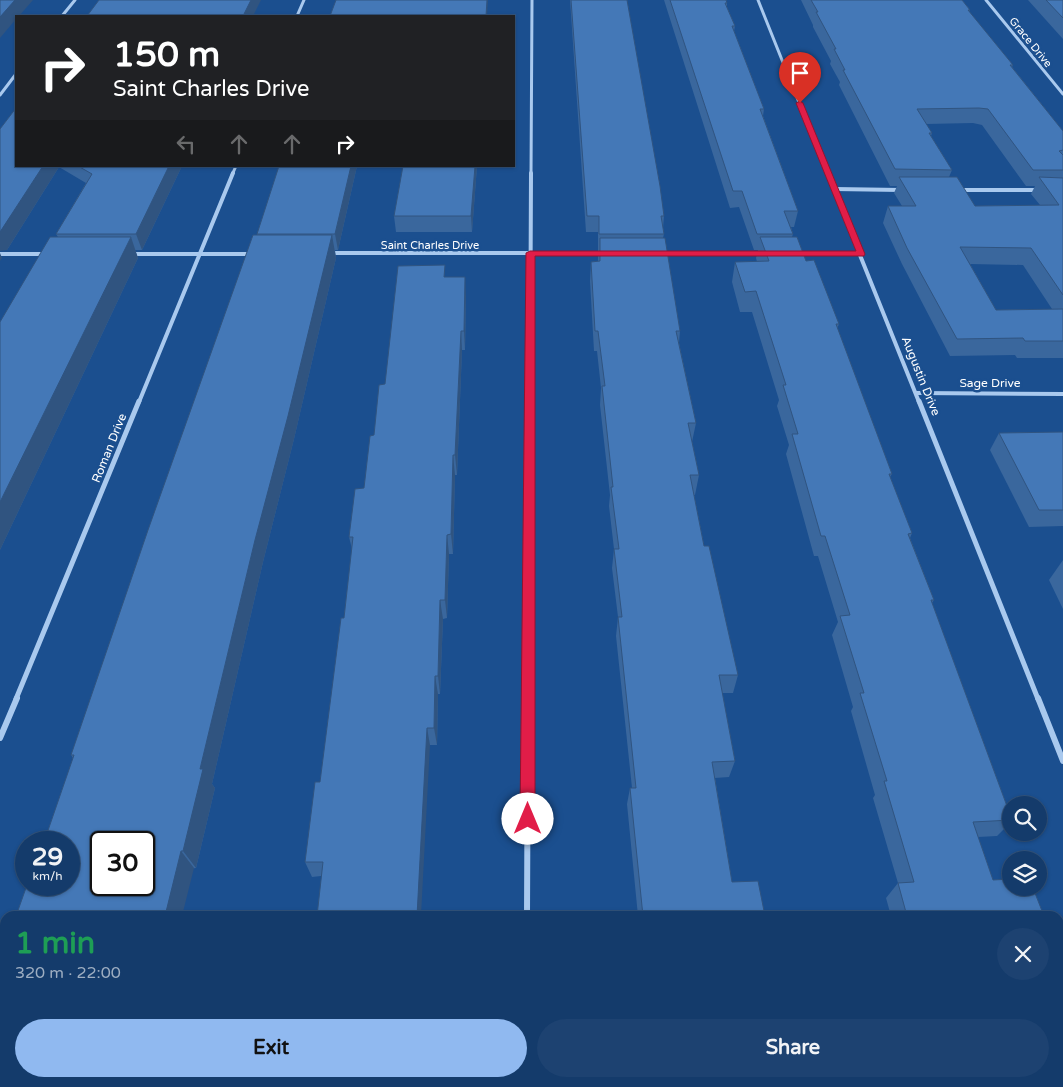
<!DOCTYPE html>
<meta charset="utf-8">
<style>
:root{--surface:#143b6b;--page:#1d4271;--text:#f1f3f6;--muted:#9dadc1;--line:#33557e;--accent:#90b9f0}
body{margin:0;font-family:"Varela Round",sans-serif;background:var(--page);color:var(--text);height:100vh;display:flex;flex-direction:column;font-size:19px;white-space:nowrap}
*{box-sizing:border-box;margin:0}
p{font-size:16px;color:var(--muted)}
.icon{flex:none;width:28px;height:28px;fill:none;stroke:currentColor;stroke-width:2;stroke-linecap:round;stroke-linejoin:round}
.map{position:relative;flex:1;overflow:hidden}
.details{position:absolute;left:0px;top:911px;width:1064px;height:176px;display:flex;flex-direction:column;background:var(--surface);border-radius:15px 15px 0 0;box-shadow:0 1px 4px #0004,0 0 0 1px var(--line)}
.details>*{flex:none}
.guide{position:absolute;left:15px;top:15px;width:500px;height:152px;border-radius:0px;box-shadow:0 1px 4px #0004,0 0 0 1px var(--line);background:#202124;color:#fff;overflow:hidden}
.buttons{position:absolute;left:1002px;top:796px;display:grid;gap:10px}
.buttons a{display:grid;place-items:center;width:45px;height:45px;border-radius:50%;background:var(--surface);box-shadow:0 1px 4px #0004,0 0 0 1px var(--line);font-size:25px}
.speed{position:absolute;left:15px;top:831px;display:flex;gap:10px;font-size:25px;font-weight:700;text-align:center}
.speed>*{display:grid;place-content:center;width:65px;height:65px;border-radius:50%;background:var(--surface);box-shadow:0 1px 4px #0004,0 0 0 1px var(--line);line-height:1}
.speed small{font-size:12px;font-weight:400}
.speed .limit{border:2px solid #111;border-radius:8px;background:#fff;color:#111}
.pin{position:absolute;display:grid;place-items:center;width:42px;height:42px;color:#fff;margin:-51px -21px;border-radius:50% 50% 50% 0;rotate:-45deg;box-shadow:0 0 5px #0007}
.pin .icon{rotate:45deg}
.me{position:absolute;width:55px;margin:-28px;rotate:0deg;stroke-linejoin:round;filter:drop-shadow(0 0 4px #0008)}
.turn{display:flex;align-items:center;gap:18px;height:105px;padding:0 15px;font-size:22px}
.turn .icon{width:65px;height:65px;stroke-width:2.5}
.turn b{display:block;font-size:35px;line-height:42px}
.lanes{display:flex;align-items:center;height:48px;padding:0 15px;background:#0003;justify-content:center;gap:25px;direction:ltr}
.lanes .off{opacity:.35}
.round{display:grid;place-items:center;flex:none;width:52px;height:52px;border-radius:26px;background:var(--page)}
.headline{display:flex;align-items:center;justify-content:space-between;height:85px;padding:0 15px}
h1{font-size:30px;font-weight:700;line-height:38px;color:#1e9e55}
.primary-button{display:flex;gap:10px;margin-top:auto;padding:10px 15px}
.primary-button a{flex:1;height:58px;border-radius:30px;background:var(--accent);color:#111;font-size:20px;font-weight:700;line-height:58px;text-align:center}
.primary-button a+a{background:var(--page);color:var(--text)}
.map>svg:first-child{display:block}
.lines{fill:none;stroke-linecap:round;stroke-linejoin:round}
.minor-far3{stroke:#a9c9ee;stroke-width:3}
.minor-far2{stroke:#a9c9ee;stroke-width:4}
.minor-far1{stroke:#a9c9ee;stroke-width:5}
.minor{stroke:#a9c9ee;stroke-width:6}
.wall{fill:#3a679d;fill-rule:evenodd}
.shaded-wall{fill:#305480}
.building{fill:#4478b7;stroke:#305480;fill-rule:evenodd}
.route{fill:#e11d48;stroke:#92132f}
.labels{text-anchor:middle;stroke-width:5;stroke-linejoin:round;paint-order:stroke}
.far-street-label{font-size:11px;fill:#fff;stroke:#1b4f8f}
.street-label{font-size:12px;fill:#fff;stroke:#1b4f8f}
</style>
<div class="map">
<svg width="1063" height="1087" viewBox="0 0 1063 1087">
<rect width="100%" height="100%" fill="#1b4f8f"/>
<g class="lines">
<g class="minor-far3">
<polyline points="758,0 828,175"/>
<polyline points="986,0 1063,94"/>
<polyline points="62,16 75,0"/>
<polyline points="297,16 304,0"/>
<polyline points="0,95 16,74"/>
<polyline points="232,175 236,166"/>
<polyline points="531,175 532,0"/>
</g>
<g class="minor-far2">
<polyline points="827,173 919,402"/>
<polyline points="834,189 901,190"/>
<polyline points="960,190 1039,190"/>
<polyline points="329,253 605,253"/>
<polyline points="0,254 45,254"/>
<polyline points="131,254 253,254"/>
<polyline points="661,254 763,254"/>
<polyline points="796,254 861,254"/>
<polyline points="917,393 1063,394"/>
<polyline points="139,402 233,173"/>
<polyline points="530,402 531,173"/>
</g>
<g class="minor-far1">
<polyline points="919,401 1038,699"/>
<polyline points="16,699 139,401"/>
<polyline points="528,699 530,401"/>
</g>
<g class="minor">
<polyline points="1038,698 1063,761"/>
<polyline points="0,738 17,698"/>
<polyline points="527,916 528,698"/>
<polyline points="526,1082 526,1087"/>
</g>
</g>
<g class="wall">
<polygon points="570,0 627,0 664,216 663,228 664,234 663,238 680,331 679,343 696,423 692,442 699,475 695,495 694,495 704,546 738,675 733,693 722,693 735,761 729,777 715,778 732,882 765,916 638,916 627,804 630,788 632,788 616,636 618,617 612,568 614,549 609,506 610,495 600,405 601,388 597,351 594,351 590,281 591,262 598,261 598,232 586,232"/>
<polygon points="664,0 726,0 727,3 727,7 735,26 734,31 764,109 763,116 798,211 794,227 791,227 793,234 792,237 806,261 839,324 837,329 892,474 890,477 912,533 910,538 934,600 932,603 1011,817 1011,822 997,836 978,837 993,880 1044,916 891,916 886,898 898,883 873,798 875,795 851,711 853,707 832,635 838,622 818,556 814,556 786,454 789,445 777,406 779,400 752,312 740,312 732,282 735,262 757,262 756,258 758,250 754,250 739,207 730,208"/>
<path d="M801 0H962L970 10 969 12 1013 65 1012 67 1063 131V358H1017L1015 355 950 356 902 264 883 223 888 206H902L894 193 897 186H890L839 85 840 82 830 64 831 61 813 27V25ZM973 123 982 125 1026 186H1035L1031 194 1040 205 975 206 949 177 952 170 931 136 932 133 926 124ZM970 264 1023 265 1052 309 996 310Z"/>
<polygon points="1028,0 1063,0 1063,39"/>
<polygon points="16,166 182,166 142,250 135,250 138,258 0,550 0,322 58,237 56,234 86,183 59,167 7,250"/>
<polygon points="357,166 338,250 335,250 336,258 294,439 263,562 212,784 215,788 196,868 69,885 73,758 71,755 257,235 257,234"/>
<polygon points="477,166 472,232 396,232 394,216"/>
<polygon points="446,277 466,296 465,350 462,350 457,475 455,475 453,554 449,554 447,618 443,619 440,694 438,694 437,745 430,745 321,876 312,877 305,862 320,782 344,618 352,549 349,537 364,488 374,435 385,384"/>
<polygon points="1063,432 1063,526 1029,527 990,450 999,433"/>
<polygon points="1063,560 1063,609 1049,580"/>
<polygon points="1059,954 1063,965 1063,972 1060,974 1063,1087 946,1087 945,1082 1059,1082"/>
<polygon points="650,1082 795,1082 796,1087 650,1087"/>
</g>
<g class="shaded-wall">
<polygon points="15,0 33,0 19,16 16,16 16,19 0,38 0,17"/>
<polygon points="251,0 261,0 253,16 243,16"/>
<polygon points="487,0 488,0 487,16 486,16"/>
<polygon points="43,166 59,166 59,167 7,250 0,251 0,232"/>
<polygon points="169,166 182,166 142,250 136,234"/>
<polygon points="351,166 357,166 338,250 335,234"/>
<polygon points="475,166 477,166 472,232 471,216"/>
<polygon points="332,235 336,258 294,439 263,562 212,784 215,788 196,868 183,851 200,769 255,540"/>
<polygon points="131,237 138,258 0,550 0,502"/>
<polygon points="0,253 2,258 0,261"/>
<polygon points="465,277 466,296 465,350 464,331"/>
<polygon points="461,331 462,350 457,475 455,455"/>
<polygon points="453,455 455,475 453,554 451,534"/>
<polygon points="447,535 449,554 447,618 445,600"/>
<polygon points="440,600 443,619 440,694 438,676"/>
<polygon points="435,676 438,694 437,745 434,728"/>
<polygon points="427,728 430,745 421,916 417,916"/>
<polygon points="181,851 194,868 182,916 165,916"/>
<polygon points="121,1082 141,1082 139,1087 120,1087"/>
<polygon points="406,1082 410,1082 410,1087 405,1087"/>
</g>
<g class="building">
<polygon points="0,0 15,0 0,17"/>
<polygon points="99,0 251,0 243,16 87,16"/>
<polygon points="336,0 487,0 486,16 330,16"/>
<polygon points="571,0 627,0 660,186 664,216 661,216 664,234 599,234 599,216 587,216"/>
<polygon points="670,0 726,0 727,3 725,3 735,26 732,26 764,109 760,109 798,211 784,211 793,234 757,234 742,191 733,191"/>
<polygon points="811,0 962,0 970,10 968,10 1013,65 1010,65 1063,131 1063,150 1059,151 1063,155 1063,170 1033,170 988,109 979,108 917,109 932,133 929,133 952,170 895,169 843,70 845,70 834,49 836,49 816,12 818,12"/>
<polygon points="1046,0 1063,0 1063,18"/>
<polygon points="16,108 16,166 43,166 0,232 0,129"/>
<polygon points="78,166 169,166 136,234 56,234 92,174"/>
<polygon points="279,166 351,166 335,234 257,234"/>
<polygon points="403,166 475,166 471,216 394,216"/>
<polygon points="899,177 957,177 975,206 1059,205 1039,177 1063,178 1063,295 1031,248 960,247 996,310 1063,309 1063,341 1025,341 1023,338 957,339 907,248 888,206 916,206"/>
<path d="M253 235H332L288 416 255 540 200 769H203L183 851H181L165 916H16L27 885H69V842H44L74 755H71L148 530ZM101 842H144V885H101Z"/>
<polygon points="50,237 131,237 0,502 0,322"/>
<polygon points="760,237 797,237 806,261 814,260 839,324 836,324 892,474 889,474 912,533 908,534 934,600 931,600 1011,817 1011,820 973,822 993,880 1011,879 1011,888 1033,888 1044,916 907,916 898,883 914,882 884,781 887,781 860,693 864,693 840,616 850,615 825,536 821,536 792,434 798,434 783,385 786,385 756,291 745,292 735,262 769,261"/>
<polygon points="600,238 665,238 680,331 676,331 696,423 688,423 699,475 690,475 704,546 709,546 738,675 719,675 735,761 712,762 732,882 758,881 765,916 643,916 630,788 636,788 618,617 622,617 614,549 619,549 611,487 613,487 602,386 605,386 598,331 595,331 591,262 600,261"/>
<polygon points="445,265 444,277 465,277 464,331 461,331 455,455 453,455 451,534 447,535 445,600 440,600 438,676 435,676 434,728 427,728 417,916 317,916 323,862 305,862 315,782 320,782 341,618 344,618 353,537 349,537 355,489 364,488 370,436 374,435 379,385 385,384 398,266"/>
<polygon points="1063,432 1063,510 1039,510 999,433"/>
<polygon points="5,947 5,1082 121,1082 120,1087 0,1087 0,961"/>
<polygon points="1059,954 1063,965 1063,971 1059,971 1063,981 1063,1087 965,1087 963,1082 1059,1082"/>
<polygon points="280,1082 406,1082 405,1087 280,1087"/>
<polygon points="655,1082 795,1082 796,1087 655,1087"/>
</g>
<polygon class="route" points="800,101 803,103 865,254 864,256 535,256 535,819 533,824 528,826 522,824 520,819 526,253 530,251 856,251 796,103"/>
<g class="labels">
<g class="far-street-label">
<text transform="translate(1031 42) rotate(51)" y="4">Grace Drive</text>
<text x="430" y="249">Saint Charles Drive</text>
</g>
<g class="street-label">
<text transform="translate(921 376) rotate(68)" y="4">Augustin Drive</text>
<text x="990" y="387">Sage Drive</text>
<text transform="translate(109 448) rotate(-68)" y="4">Roman Drive</text>
</g>
</g>
</svg>
<div class="buttons">
<a><svg class="icon" aria-label="search" viewBox="0 0 24 24"><circle cx="10" cy="10" r="6"/><path d="M15 15l6 6"/></svg></a>
<a><svg class="icon" aria-label="layers" viewBox="0 0 24 24"><path d="M12 4l9 5-9 5-9-5zM3 14l9 5 9-5"/></svg></a>
</div>
<div class="speed"><div>29<small>km/h</small></div><div class="limit">30</div></div>
<div class="pin" style="left:800px;top:103px;background:#d93025"><svg class="icon" aria-label="arrive" viewBox="0 0 24 24"><path d="M6 21V4h12l-3 4 3 4H6"/></svg></div>
<svg class="me" style="left:528px;top:819px" viewBox="-20 -20 40 40"><circle r="19" fill="#fff"/><path d="M0-13L10 11 0 6-10 11z" fill="#e11d48"/></svg>
<div class="guide">
<div class="turn"><svg class="icon" aria-label="right" viewBox="0 0 24 24"><path d="M7 20v-9h11M14 6l5 5-5 5"/></svg><div><b>150 m</b>Saint Charles Drive</div></div>
<div class="lanes"><svg class="icon off" aria-label="left" viewBox="0 0 24 24"><path d="M17 20v-9H6M10 6l-5 5 5 5"/></svg><svg class="icon off" aria-label="ahead" viewBox="0 0 24 24"><path d="M12 20V5M6 11l6-6 6 6"/></svg><svg class="icon off" aria-label="ahead" viewBox="0 0 24 24"><path d="M12 20V5M6 11l6-6 6 6"/></svg><svg class="icon" aria-label="right" viewBox="0 0 24 24"><path d="M7 20v-9h11M14 6l5 5-5 5"/></svg></div>
</div>
<section class="details">
<div class="headline"><div><h1>1 min</h1><p>320 m · 22:00</p></div><a class="round"><svg class="icon" aria-label="close" viewBox="0 0 24 24"><path d="M6 6l12 12M18 6L6 18"/></svg></a></div>
<div class="primary-button"><a>Exit</a><a>Share</a></div>
</section>
</div>
